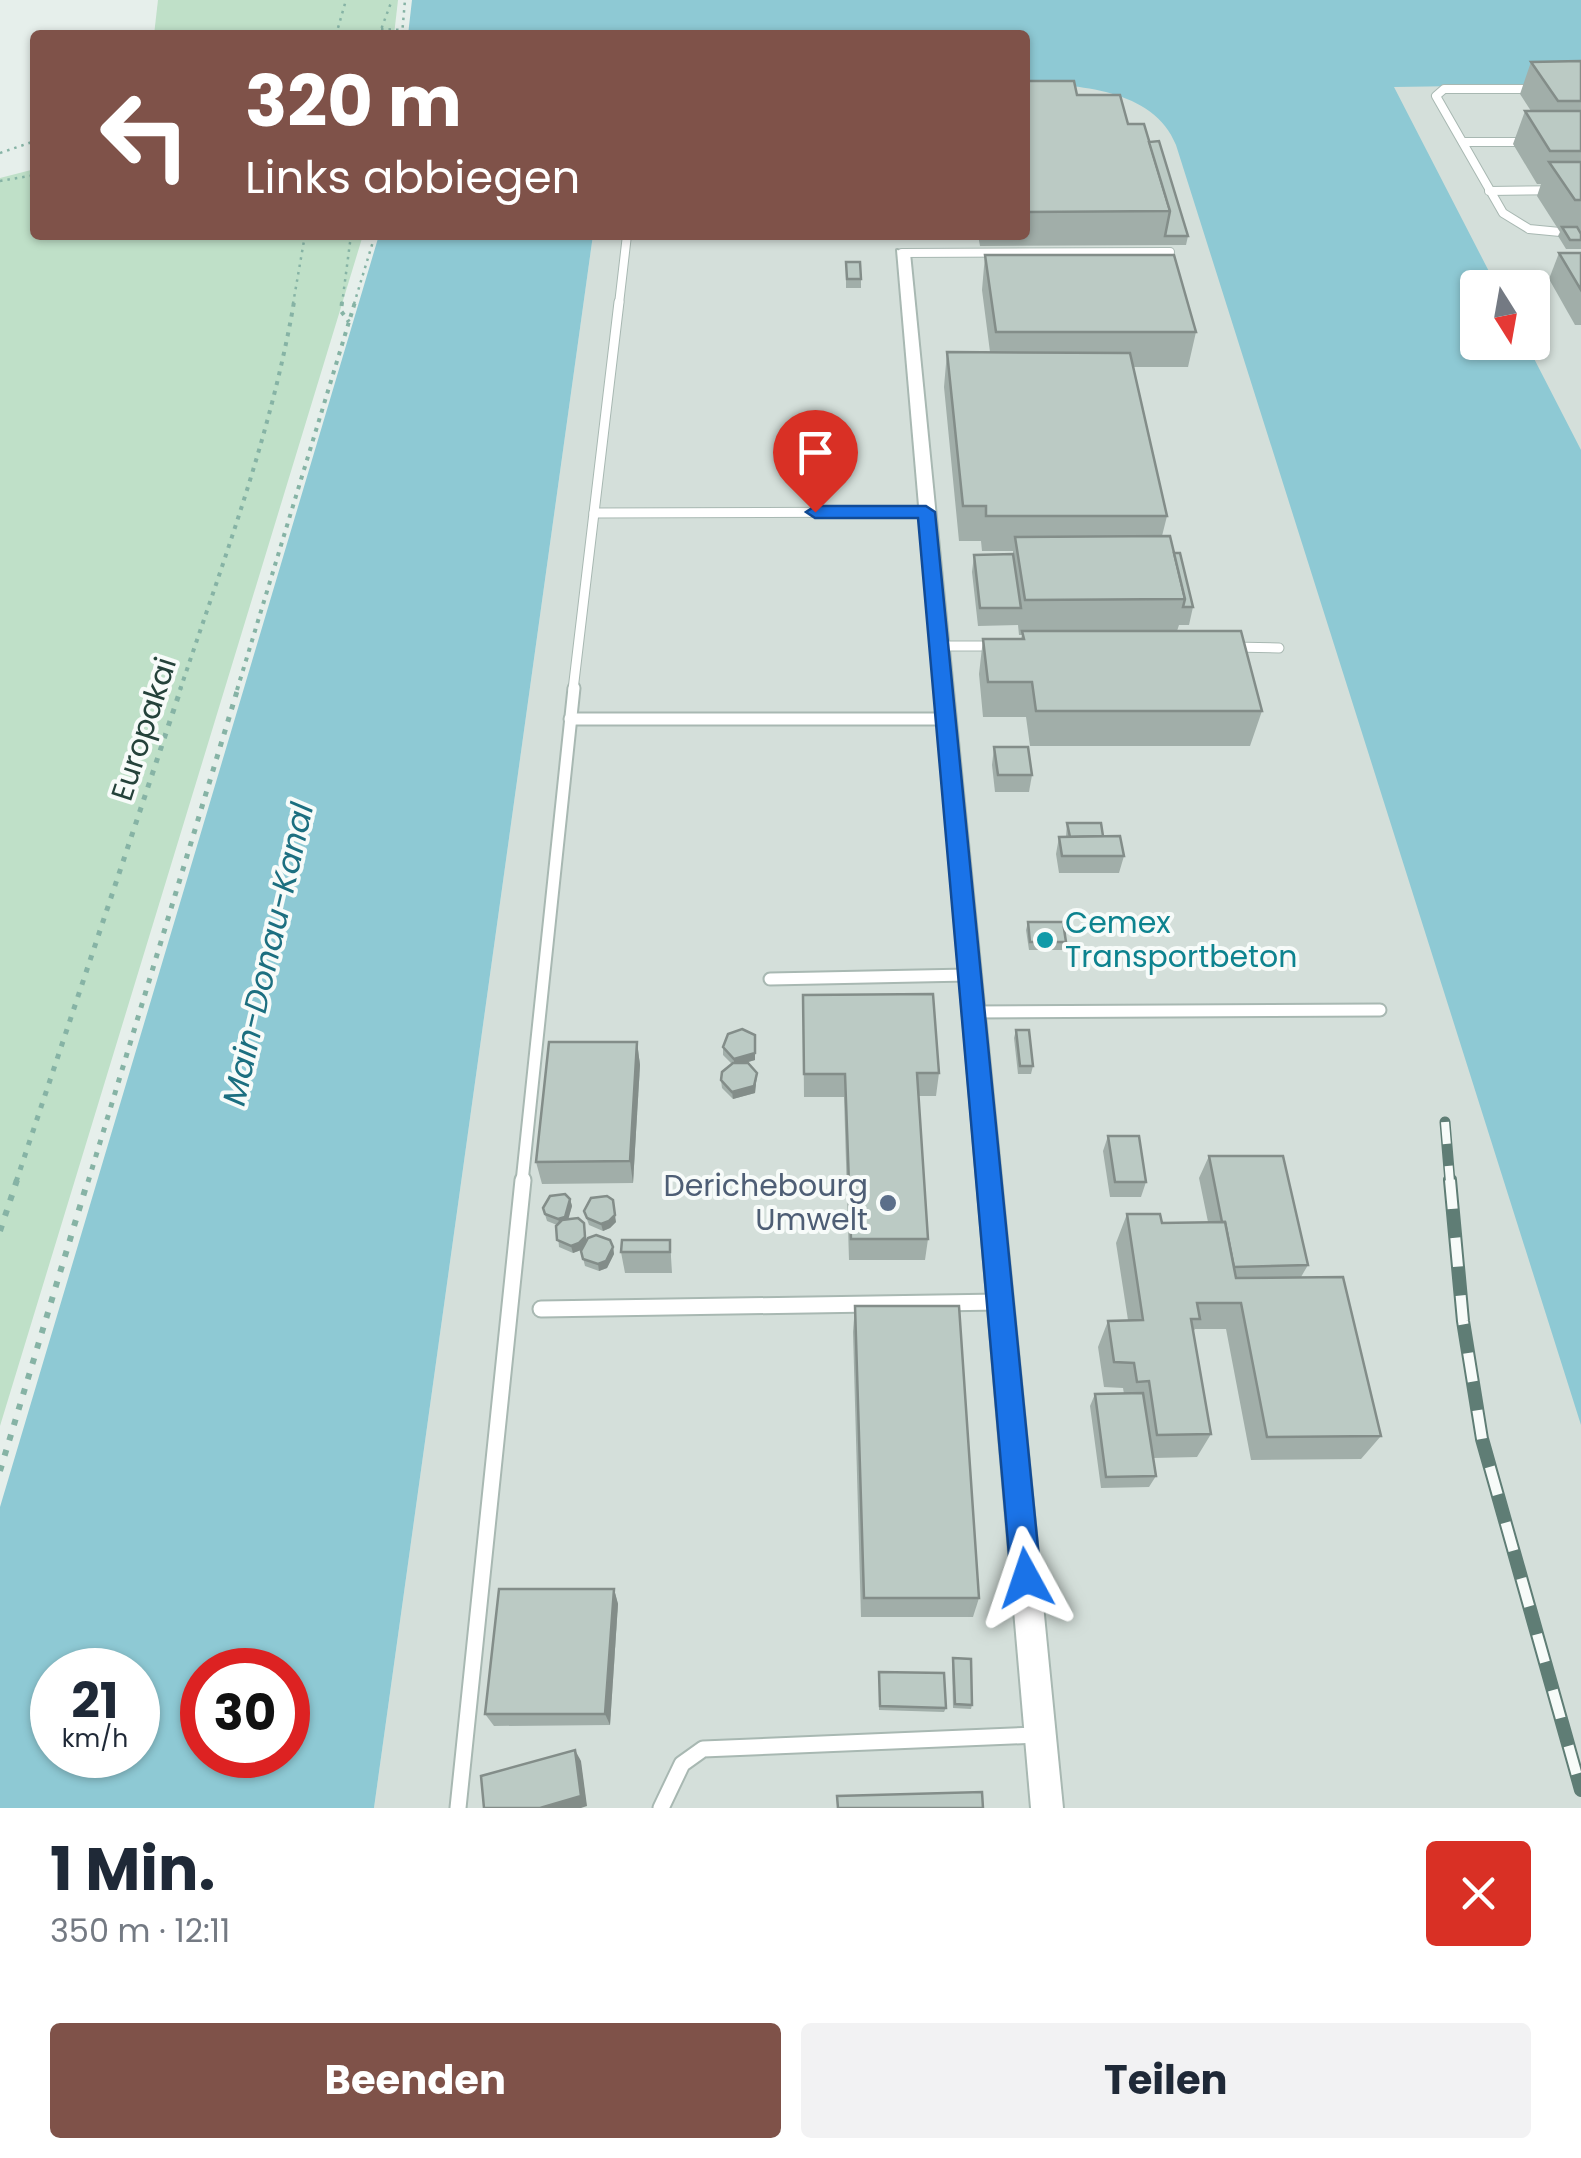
<!DOCTYPE html>
<html lang="de">
<meta charset="utf-8">
<style>
:root{--surface:#fff;--page:#f2f2f3;--text:#1f2937;--muted:#747a83;--accent:#7f5249}
body{margin:0;font-family:Poppins,sans-serif;background:var(--page);color:var(--text);height:100vh;display:flex;flex-direction:column;font-size:38px;white-space:nowrap}
*{box-sizing:border-box;margin:0}
p{font-size:32px;color:var(--muted)}
.icon{flex:none;width:55px;height:55px;fill:none;stroke:currentColor;stroke-width:2;stroke-linecap:round;stroke-linejoin:round}
.map{position:relative;height:1808px;overflow:hidden}
.drawer{display:flex;flex-direction:column;background:var(--surface);flex:1}
.drawer>*{flex:none}
.guide{position:absolute;left:30px;top:30px;width:1000px;height:210px;border-radius:10px;box-shadow:0 2px 8px #0004;background:#7f5249;color:#fff;overflow:hidden}
.needle{width:65px;rotate:169deg}
.buttons{position:absolute;left:1460px;top:270px;display:grid;gap:20px}
.buttons a{display:grid;place-items:center;width:90px;height:90px;border-radius:10px;background:var(--surface);box-shadow:0 2px 8px #0004;font-size:50px}
.speed{position:absolute;left:30px;top:1648px;display:flex;gap:20px;font-size:50px;font-weight:700;text-align:center}
.speed>*{display:grid;place-content:center;width:130px;height:130px;border-radius:50%;background:var(--surface);box-shadow:0 2px 8px #0004;line-height:1}
.speed small{font-size:25px;font-weight:400}
.speed .limit{border:15px solid #d22;background:#fff;color:#111}
.pin{position:absolute;display:grid;place-items:center;width:85px;height:85px;color:#fff;margin:-102px -42px;border-radius:50% 50% 50% 0;rotate:-45deg;box-shadow:0 0 10px #0007}
.pin .icon{rotate:45deg}
.me{position:absolute;width:110px;margin:-55px;rotate:355deg;stroke-linejoin:round;filter:drop-shadow(0 0 8px #0008)}
.turn{display:flex;align-items:center;gap:35px;height:210px;padding:0 50px;font-size:45px}
.turn .icon{width:130px;height:130px;stroke-width:2.5}
.turn b{display:block;font-size:70px;line-height:85px}
.round{display:grid;place-items:center;flex:none;width:105px;height:105px;border-radius:10px;background:var(--page)}
.summary{display:flex;align-items:center;justify-content:space-between;height:170px;padding:0 50px}
h1{font-size:60px;font-weight:700;line-height:75px}
.action{display:flex;gap:20px;margin-top:auto;padding:20px 50px}
.action a{flex:1;height:115px;border-radius:10px;background:var(--accent);color:#fff;font-size:40px;font-weight:700;line-height:115px;text-align:center}
.action a+a{background:var(--page);color:var(--text)}
.map>svg:first-child{display:block}
.built{fill:#d4dfda;fill-rule:evenodd}
.green{fill:#bfe0c8}
.water{fill:#8ec9d4;fill-rule:evenodd}
.lines{fill:none;stroke-linecap:round;stroke-linejoin:round}
.lane-far3-casing{stroke:#a8b8b2;stroke-width:10}
.lane-far2-casing{stroke:#a8b8b2;stroke-width:11}
.lane-far1-casing{stroke:#a8b8b2;stroke-width:15}
.lane-casing{stroke:#a8b8b2;stroke-width:19}
.street-casing{stroke:#a8b8b2;stroke-width:4}
.path-far3{stroke:#86b3a5;stroke-width:2.5;stroke-dasharray:2.5 5;stroke-linecap:butt}
.path-far2{stroke:#86b3a5;stroke-width:4;stroke-dasharray:4 6;stroke-linecap:butt}
.path-far1{stroke:#86b3a5;stroke-width:5;stroke-dasharray:5 8;stroke-linecap:butt}
.path{stroke:#86b3a5;stroke-width:6;stroke-dasharray:6 10;stroke-linecap:butt}
.lane-far3{stroke:#fff;stroke-width:8}
.lane-far2{stroke:#fff;stroke-width:9}
.lane-far1{stroke:#fff;stroke-width:11}
.lane{stroke:#fff;stroke-width:15}
.street{fill:#fff;fill-rule:evenodd}
.rail-far1-casing{stroke:#5f7d75;stroke-width:11}
.rail-casing{stroke:#5f7d75;stroke-width:14}
.rail-far1{stroke:#f7fbf9;stroke-width:8;stroke-dasharray:22;stroke-linecap:butt}
.rail{stroke:#f7fbf9;stroke-width:10;stroke-dasharray:29;stroke-linecap:butt}
.wall{fill:#a1aea9}
.shaded-wall{fill:#838d89}
.building{fill:#bbcac4;stroke:#838d89;stroke-width:2.5}
.route{fill:#1a73e8;stroke:#114b97;stroke-width:2.5}
.culture-dot{fill:#0f9aa8;stroke:#f7fbf9;stroke-width:4}
.service-dot{fill:#5c6f8a;stroke:#f7fbf9;stroke-width:4}
.labels{text-anchor:middle;stroke-width:8;stroke-linejoin:round;paint-order:stroke}
.street-label{font-size:30px;fill:#24423a;stroke:#f7fbf9}
.culture-label{font-size:30px;fill:#0d838f;stroke:#f7fbf9;text-anchor:start}
.service-label{font-size:30px;fill:#4e5e75;stroke:#f7fbf9;text-anchor:end}
.water-label{font-size:32px;font-style:italic;fill:#1c6f80;stroke:#f7fbf9}
</style>
<div class="map">
<svg width="1581" height="1808" viewBox="0 0 1581 1808">
<rect width="100%" height="100%" fill="#e6efeb"/>
<path class="built" d="M1581 0V1808H374L593 235H1025V35ZM1478 288H1532V342H1478Z"/>
<g class="green">
<polygon points="158,0 398,0 394,35 154,35"/>
<polygon points="35,169 35,235 363,235 0,1426 0,178"/>
</g>
<g class="water">
<path d="M412 0H1581V84L1394 87 1497 287 1478 288V342L1526 343 1581 450V1425L1176 145C1154 89 1076 84 1025 84V35H408Z"/>
<path d="M379 235H593L374 1808H0V1507ZM52 1670H138V1755H52ZM202 1670H288V1755H202Z"/>
</g>
<g class="lines">
<defs>
<g id="lane-far3">
<polyline points="1536,89 1444,89 1436,96 1503,213 1529,229 1581,234"/>
<polyline points="1463,142 1527,142"/>
<polyline points="1489,191 1581,190"/>
<polyline points="902,253 1170,252"/>
<polyline points="619,304 627,235"/>
</g>
<g id="lane-far2">
<polyline points="594,513 926,512"/>
<polyline points="938,646 994,646"/>
<polyline points="1232,647 1279,648"/>
<polyline points="573,690 619,302"/>
</g>
<g id="lane-far1">
<polyline points="570,719 944,719"/>
<polyline points="770,979 968,975"/>
<polyline points="971,1012 1380,1010"/>
<polyline points="522,1182 574,688"/>
</g>
<g id="lane">
<polyline points="541,1309 1000,1302"/>
<polyline points="458,1808 523,1180"/>
<polyline points="661,1808 682,1764 703,1749 1037,1735"/>
</g>
<polygon id="street" points="897,250 910,253 1063,1808 1031,1808"/>
</defs>
<use href="#lane-far3" class="lane-far3-casing"/>
<use href="#lane-far2" class="lane-far2-casing"/>
<use href="#lane-far1" class="lane-far1-casing"/>
<use href="#lane" class="lane-casing"/>
<use href="#street" class="street-casing"/>
<g class="path-far3">
<polyline points="381,29 402,30"/>
<polyline points="336,35 346,0"/>
<polyline points="379,35 392,0"/>
<polyline points="402,35 405,0"/>
<polyline points="0,153 35,141"/>
<polyline points="0,181 35,175"/>
<polyline points="293,304 305,235"/>
<polyline points="342,304 351,235"/>
<polyline points="354,304 375,235"/>
</g>
<g class="path-far2">
<polyline points="342,302 341,311 349,322"/>
<path d="M180 690C223 562 271 435 294 302"/>
<polyline points="237,690 355,302"/>
</g>
<g class="path-far1">
<polyline points="16,1182 181,688"/>
<polyline points="88,1182 238,688"/>
</g>
<g class="path">
<polyline points="0,1231 17,1180"/>
<polyline points="0,1471 88,1180"/>
</g>
<use href="#lane-far3" class="lane-far3"/>
<use href="#lane-far2" class="lane-far2"/>
<use href="#lane-far1" class="lane-far1"/>
<use href="#lane" class="lane"/>
<use href="#street" class="street"/>
<defs>
<polyline id="rail-far1" points="1445,1122 1450,1182"/>
<polyline id="rail" points="1450,1180 1463,1321 1482,1439 1581,1790"/>
</defs>
<use href="#rail-far1" class="rail-far1-casing"/>
<use href="#rail" class="rail-casing"/>
<use href="#rail-far1" class="rail-far1"/>
<use href="#rail" class="rail"/>
</g>
<g class="wall">
<polygon points="1581,61 1581,249 1566,249 1558,236 1560,232 1537,196 1541,184 1537,184 1513,144 1525,111 1531,111 1520,94 1531,62"/>
<polygon points="1025,81 1077,95 1128,124 1149,142 1188,236 1186,245 980,246 978,235 1025,235"/>
<polygon points="1559,253 1581,253 1581,325 1575,325 1549,279"/>
<polygon points="985,255 1196,332 1188,367 1133,367 1167,516 1162,536 1174,553 1193,607 1189,625 1179,625 1177,631 1262,711 1250,746 1030,746 1026,717 983,717 979,674 983,639 1021,639 1022,635 1019,635 1018,625 978,626 972,572 974,555 1013,554 1013,551 982,551 981,541 959,541 944,387 947,352 990,352 982,290"/>
<polygon points="846,262 861,279 861,288 846,288"/>
<polygon points="994,747 1032,775 1029,792 995,792 992,765"/>
<polygon points="1067,823 1103,836 1124,856 1119,873 1059,873 1056,854 1059,837 1066,837"/>
<polygon points="1028,922 1066,942 1064,950 1029,950 1026,930"/>
<polygon points="803,995 939,1073 936,1096 918,1096 928,1239 925,1260 849,1260 844,1097 804,1097"/>
<polygon points="1016,1030 1033,1066 1031,1074 1018,1074 1014,1038"/>
<polygon points="755,1035 755,1060 745,1063 757,1073 755,1093 733,1099 722,1088 721,1080 732,1064 723,1055 723,1047"/>
<polygon points="637,1042 640,1065 633,1183 542,1184 536,1162"/>
<polygon points="1108,1136 1146,1182 1141,1197 1110,1197 1103,1151"/>
<polygon points="1209,1156 1308,1265 1301,1277 1381,1436 1361,1459 1251,1460 1226,1329 1195,1329 1193,1332 1211,1434 1197,1457 1153,1458 1156,1476 1149,1487 1101,1488 1090,1406 1095,1394 1124,1394 1123,1388 1104,1387 1098,1347 1108,1321 1128,1320 1116,1243 1127,1214 1162,1223 1208,1222 1199,1178"/>
<polygon points="570,1199 572,1206 568,1219 584,1223 586,1240 613,1247 614,1254 607,1268 599,1271 585,1266 581,1250 573,1253 559,1247 557,1225 547,1221 543,1208"/>
<polygon points="584,1211 616,1222 610,1228 603,1231 589,1225"/>
<polygon points="670,1240 672,1273 625,1273 621,1252"/>
<polygon points="855,1306 979,1598 973,1617 861,1617 853,1332"/>
<polygon points="614,1589 618,1604 610,1725 494,1726 485,1714"/>
<polygon points="953,1658 972,1705 971,1709 953,1708 952,1663"/>
<polygon points="879,1672 946,1708 944,1712 879,1710"/>
</g>
<g class="shaded-wall">
<polygon points="637,1042 640,1065 633,1183 630,1161"/>
<polygon points="755,1053 755,1060 734,1066 734,1059"/>
<polygon points="757,1073 755,1093 733,1099 732,1092"/>
<polygon points="570,1199 572,1206 567,1224 560,1226 558,1219"/>
<polygon points="613,1200 616,1222 610,1228 603,1231 601,1224"/>
<polygon points="584,1223 587,1244 581,1250 573,1253 571,1246"/>
<polygon points="613,1247 614,1254 607,1268 599,1271 598,1264"/>
<polygon points="614,1589 618,1604 610,1725 605,1714"/>
<polygon points="575,1750 581,1761 587,1806 581,1808 540,1808"/>
</g>
<g class="building">
<polygon points="1581,61 1581,101 1558,101 1531,62"/>
<polygon points="1025,81 1074,81 1077,95 1120,95 1128,124 1144,124 1170,211 1025,212"/>
<polygon points="1525,111 1581,111 1581,151 1550,151"/>
<polygon points="1159,141 1188,236 1165,236 1170,211 1149,142"/>
<polygon points="1549,162 1581,162 1581,200 1575,200"/>
<polygon points="1562,227 1577,227 1581,234 1581,240 1570,240"/>
<polygon points="1559,253 1581,253 1581,290"/>
<polygon points="985,255 1174,255 1196,332 996,332"/>
<polygon points="846,262 860,262 861,279 847,279"/>
<polygon points="947,352 1130,353 1167,516 986,516 986,506 963,506"/>
<polygon points="1170,536 1185,599 1025,600 1015,537"/>
<polygon points="1174,553 1180,553 1193,607 1183,607 1185,599"/>
<polygon points="1013,554 1021,608 980,608 974,555"/>
<polygon points="1022,631 1241,631 1262,711 1036,711 1032,682 988,682 983,639 1024,639"/>
<polygon points="994,747 1028,747 1032,775 998,775"/>
<polygon points="1067,823 1101,823 1103,836 1070,837"/>
<polygon points="1120,836 1124,856 1062,856 1059,837"/>
<polygon points="1028,922 1063,922 1066,942 1030,942"/>
<polygon points="933,994 939,1073 917,1073 928,1239 851,1239 845,1074 804,1074 803,995"/>
<polygon points="742,1029 755,1035 755,1053 734,1059 723,1047 728,1034"/>
<polygon points="1016,1030 1029,1030 1033,1066 1020,1066"/>
<polygon points="549,1042 637,1042 630,1161 536,1162"/>
<polygon points="733,1063 748,1063 757,1073 754,1086 732,1092 721,1080 722,1072"/>
<polygon points="1108,1136 1139,1136 1146,1182 1115,1182"/>
<polygon points="1209,1156 1283,1156 1308,1265 1234,1267 1225,1222 1222,1222"/>
<polygon points="565,1194 570,1199 565,1217 558,1219 545,1214 543,1208 550,1196"/>
<polygon points="607,1196 613,1200 615,1215 609,1221 601,1224 587,1218 584,1211 591,1198"/>
<polygon points="1127,1214 1160,1214 1162,1223 1225,1222 1236,1278 1343,1277 1381,1436 1267,1437 1241,1303 1197,1303 1200,1319 1191,1319 1211,1434 1157,1435 1149,1381 1137,1382 1134,1363 1114,1362 1108,1321 1143,1320"/>
<polygon points="578,1218 584,1223 585,1237 579,1243 571,1246 557,1240 556,1226 562,1220"/>
<polygon points="596,1235 610,1240 613,1247 606,1261 598,1264 583,1259 581,1251 588,1238"/>
<polygon points="622,1240 670,1240 670,1252 621,1252"/>
<polygon points="855,1306 959,1306 979,1598 864,1598"/>
<polygon points="1143,1393 1156,1476 1106,1477 1095,1394"/>
<polygon points="499,1589 614,1589 605,1714 485,1714"/>
<polygon points="953,1658 971,1659 972,1705 955,1704"/>
<polygon points="879,1672 944,1673 946,1708 880,1706"/>
<polygon points="575,1750 581,1796 540,1808 484,1808 481,1776"/>
<polygon points="982,1792 983,1808 838,1808 837,1796"/>
</g>
<polygon class="route" points="926,506 935,512 1041,1578 1037,1588 1026,1593 1015,1588 1011,1578 918,518 815,518 806,512 815,506"/>
<circle class="culture-dot" cx="1045" cy="940" r="10"/>
<circle class="service-dot" cx="888" cy="1203" r="10"/>
<g class="labels">
<g class="street-label">
<text transform="translate(144 729) rotate(-72)" y="10">Europakai</text>
</g>
<g class="culture-label">
<text x="1065" y="933">Cemex<tspan x="1065" dy="34">Transportbeton</tspan></text>
</g>
<g class="service-label">
<text x="868" y="1196">Derichebourg<tspan x="868" dy="34">Umwelt</tspan></text>
</g>
<g class="water-label">
<text transform="translate(268 954) rotate(-77)" y="11">Main-Donau-Kanal</text>
</g>
</g>
</svg>
<div class="buttons">
<a><svg class="needle" viewBox="-14 -14 28 28"><path d="M0-13l5 13h-10z" fill="#e53935"/><path d="M0 13l5-13h-10z" fill="#747a83"/></svg></a>
</div>
<div class="speed"><div>21<small>km/h</small></div><div class="limit">30</div></div>
<div class="pin" style="left:815px;top:512px;background:#d93025"><svg class="icon" aria-label="arrive" viewBox="0 0 24 24"><path d="M6 21V4h12l-3 4 3 4H6"/></svg></div>
<svg class="me" style="left:1026px;top:1578px" viewBox="-20 -20 40 40"><path d="M0-17L14 15 0 8-14 15z" fill="#1a73e8" stroke="#fff" stroke-width="4"/></svg>
<div class="guide">
<div class="turn"><svg class="icon" aria-label="left" viewBox="0 0 24 24"><path d="M17 20v-9H6M10 6l-5 5 5 5"/></svg><div><b>320 m</b>Links abbiegen</div></div>
</div>
</div>
<section class="drawer">
<div class="summary"><div><h1>1 Min.</h1><p>350 m · 12:11</p></div><a class="round" style="background:#d93025;color:#fff"><svg class="icon" aria-label="close" viewBox="0 0 24 24"><path d="M6 6l12 12M18 6L6 18"/></svg></a></div>
<div class="action"><a>Beenden</a><a>Teilen</a></div>
</section>
